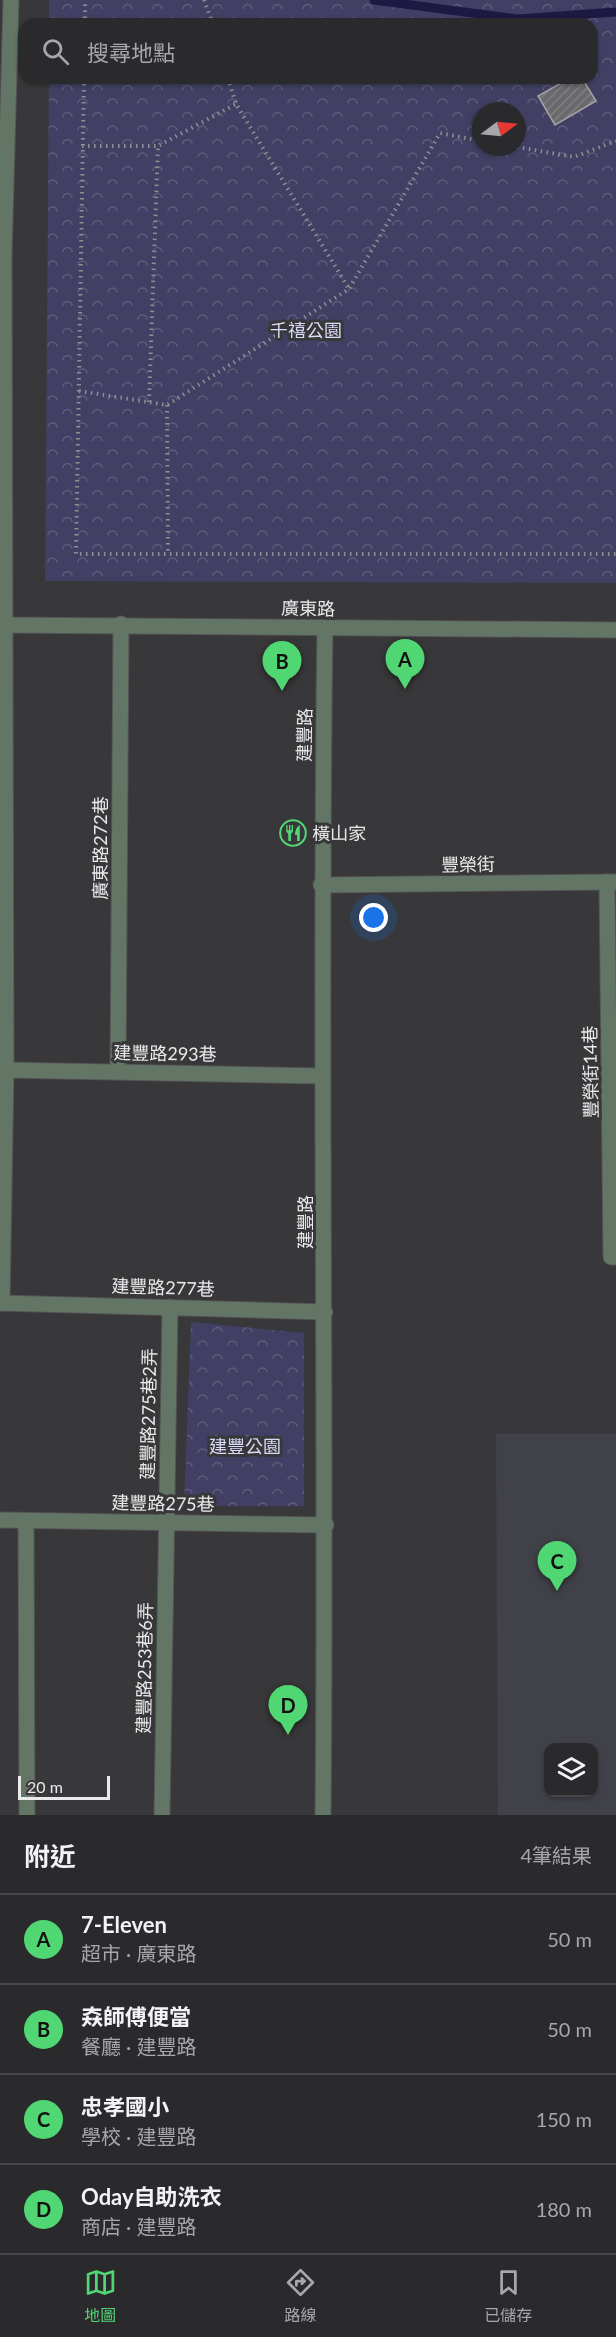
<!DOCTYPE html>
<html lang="zh-TW">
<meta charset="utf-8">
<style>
:root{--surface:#2a2a2c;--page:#323234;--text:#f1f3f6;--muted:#a5a7a9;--line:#464648;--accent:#51d674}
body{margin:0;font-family:Lato,"Noto Sans TC",sans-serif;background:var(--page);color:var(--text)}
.controls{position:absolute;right:18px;bottom:18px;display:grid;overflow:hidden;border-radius:12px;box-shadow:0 2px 4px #0004}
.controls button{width:54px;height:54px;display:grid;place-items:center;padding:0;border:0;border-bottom:2px solid var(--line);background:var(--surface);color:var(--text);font:30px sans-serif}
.compass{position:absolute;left:472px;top:102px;width:54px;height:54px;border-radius:50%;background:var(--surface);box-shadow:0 2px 4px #0004;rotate:74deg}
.scale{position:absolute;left:18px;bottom:15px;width:92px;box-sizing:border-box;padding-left:6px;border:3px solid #eaeaec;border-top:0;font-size:16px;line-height:21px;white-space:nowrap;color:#eaeaec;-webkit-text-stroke:4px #38383a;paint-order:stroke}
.you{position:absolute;left:374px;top:918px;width:21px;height:21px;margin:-15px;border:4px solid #fff;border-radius:50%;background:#1a73e8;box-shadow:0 0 0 9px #1a73e833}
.badge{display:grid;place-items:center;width:39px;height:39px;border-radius:50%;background:var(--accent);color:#111;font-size:20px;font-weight:700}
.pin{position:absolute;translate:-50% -50px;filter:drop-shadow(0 2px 3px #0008)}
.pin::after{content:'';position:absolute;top:32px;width:21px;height:18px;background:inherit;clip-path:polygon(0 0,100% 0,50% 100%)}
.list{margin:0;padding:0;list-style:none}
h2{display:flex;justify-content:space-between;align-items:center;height:78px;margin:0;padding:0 24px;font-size:26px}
h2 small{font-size:20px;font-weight:400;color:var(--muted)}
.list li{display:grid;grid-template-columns:39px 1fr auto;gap:18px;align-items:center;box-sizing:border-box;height:90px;padding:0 24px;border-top:2px solid var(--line)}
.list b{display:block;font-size:22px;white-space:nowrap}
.list p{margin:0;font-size:20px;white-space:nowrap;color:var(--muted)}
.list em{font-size:20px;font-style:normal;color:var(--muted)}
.icon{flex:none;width:33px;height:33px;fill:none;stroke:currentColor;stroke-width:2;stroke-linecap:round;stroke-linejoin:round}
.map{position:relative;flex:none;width:616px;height:1815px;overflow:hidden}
.search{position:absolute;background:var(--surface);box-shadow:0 2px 4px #0004;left:18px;right:18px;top:18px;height:66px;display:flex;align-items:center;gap:15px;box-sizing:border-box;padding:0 21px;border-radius:18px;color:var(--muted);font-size:22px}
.sheet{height:438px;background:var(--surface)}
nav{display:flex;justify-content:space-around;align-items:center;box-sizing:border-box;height:84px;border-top:2px solid var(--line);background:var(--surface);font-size:16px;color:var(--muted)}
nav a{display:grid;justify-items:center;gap:3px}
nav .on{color:var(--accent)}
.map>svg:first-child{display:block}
.built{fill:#414149;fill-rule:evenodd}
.park{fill:url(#park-crowns);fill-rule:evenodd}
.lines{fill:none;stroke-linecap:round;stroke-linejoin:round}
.stream{stroke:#1e1943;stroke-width:9}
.building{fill:url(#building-hatch);stroke:#a3a3a6;stroke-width:1.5}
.minor-casing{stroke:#545456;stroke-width:17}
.tertiary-casing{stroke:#545456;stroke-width:17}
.path{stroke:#8f8f91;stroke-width:4;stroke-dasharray:1.5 4.5;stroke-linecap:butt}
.minor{stroke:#637666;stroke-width:15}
.tertiary{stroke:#637666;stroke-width:15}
.labels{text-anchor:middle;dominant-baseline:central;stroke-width:6;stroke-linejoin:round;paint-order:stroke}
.park-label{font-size:18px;fill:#dadaf9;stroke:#38383a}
.street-label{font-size:18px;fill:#eaeaec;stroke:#38383a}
.poi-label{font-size:18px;fill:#eaeaec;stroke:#38383a;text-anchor:start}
</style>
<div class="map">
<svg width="616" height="1815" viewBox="0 0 616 1815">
<defs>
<pattern id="park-crowns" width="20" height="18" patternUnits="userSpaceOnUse" patternTransform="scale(1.5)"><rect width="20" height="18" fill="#414064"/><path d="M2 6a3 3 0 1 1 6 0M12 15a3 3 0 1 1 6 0" fill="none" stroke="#5d5c7a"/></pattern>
<pattern id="building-hatch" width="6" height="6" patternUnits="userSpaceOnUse" patternTransform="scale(1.5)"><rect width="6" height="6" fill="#6a6a6d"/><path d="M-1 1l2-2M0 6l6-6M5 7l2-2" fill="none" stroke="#7f7f82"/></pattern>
</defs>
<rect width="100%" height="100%" fill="#38383a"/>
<path class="built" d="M496,1434h120v381h-118zM548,1748h46v44h-46z"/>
<g class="park">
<path d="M49,0h567v583l-571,-2 4,-503h543v-54h-543zM481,111h36v36h-36z"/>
<polygon points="191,1322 304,1333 304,1506 184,1506"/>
</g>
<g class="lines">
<polyline class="stream" points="374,0 517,19 616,12"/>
</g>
<polygon class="building" points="570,78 582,78 596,101 555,125 538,96"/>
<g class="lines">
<g class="minor-casing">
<g id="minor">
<polyline points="607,882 611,1257 616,1257"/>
<polyline points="321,885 615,882"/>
<polyline points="6,1070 323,1076"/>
<polyline points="118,1071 121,624"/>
<polyline points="0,1303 325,1312"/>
<polyline points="2,1303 6,1070 4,255 11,0"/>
<polyline points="0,1520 326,1525"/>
<polyline points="26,1521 27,1815"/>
<polyline points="162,1815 170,1307"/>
<path d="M323,1815c4,-396 -4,-791 2,-1187"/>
</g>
</g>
<g class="tertiary-casing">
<polyline id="tertiary" points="0,625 616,630"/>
</g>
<g class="path">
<polyline points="204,0 213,24"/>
<polyline points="85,24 85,0"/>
<polyline points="84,78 76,554 616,554"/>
<polyline points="228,78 236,104 349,289"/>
<polyline points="82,146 158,146"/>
<polyline points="517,147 574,157 616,141"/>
<polyline points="79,391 167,405 349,289 440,133 481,141"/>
<polyline points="149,402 158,146 236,104"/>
<polyline points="167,405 168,554"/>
</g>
<use href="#minor" class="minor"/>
<use href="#tertiary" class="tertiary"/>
</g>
<defs>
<g id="restaurant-ring" transform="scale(1.35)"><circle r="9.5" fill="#38383a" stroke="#51d674" stroke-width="1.5"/><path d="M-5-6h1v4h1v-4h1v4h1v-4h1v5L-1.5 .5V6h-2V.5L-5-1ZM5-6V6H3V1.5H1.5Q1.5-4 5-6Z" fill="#51d674"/></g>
</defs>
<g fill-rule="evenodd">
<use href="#restaurant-ring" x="293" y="833"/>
</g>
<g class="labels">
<g class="park-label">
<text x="306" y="330">千禧公園</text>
<text x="245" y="1446">建豐公園</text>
</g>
<g class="street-label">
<text transform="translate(308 608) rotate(1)">廣東路</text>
<text transform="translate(304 735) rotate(-89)">建豐路</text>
<text transform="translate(100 848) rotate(-90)">廣東路272巷</text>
<text transform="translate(468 864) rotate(-1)">豐榮街</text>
<text transform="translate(165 1053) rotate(1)">建豐路293巷</text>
<text transform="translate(590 1072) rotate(-91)">豐榮街14巷</text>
<text transform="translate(305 1222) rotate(-90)">建豐路</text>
<text transform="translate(163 1287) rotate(2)">建豐路277巷</text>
<text transform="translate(148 1414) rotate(-89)">建豐路275巷2弄</text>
<text transform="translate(163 1503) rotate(1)">建豐路275巷</text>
<text transform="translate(144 1668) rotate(-89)">建豐路253巷6弄</text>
</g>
<g class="poi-label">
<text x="312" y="833">橫山家</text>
</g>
</g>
</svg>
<div class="controls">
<button><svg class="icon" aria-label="layers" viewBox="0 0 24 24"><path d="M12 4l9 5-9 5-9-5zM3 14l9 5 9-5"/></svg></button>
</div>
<svg class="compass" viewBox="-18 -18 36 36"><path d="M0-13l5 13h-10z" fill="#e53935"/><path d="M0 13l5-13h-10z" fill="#a5a7a9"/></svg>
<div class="scale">20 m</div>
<div class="you"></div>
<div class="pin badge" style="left:405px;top:689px">A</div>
<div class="pin badge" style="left:282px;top:691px">B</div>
<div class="pin badge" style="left:557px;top:1591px">C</div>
<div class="pin badge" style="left:288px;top:1735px">D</div>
<div class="search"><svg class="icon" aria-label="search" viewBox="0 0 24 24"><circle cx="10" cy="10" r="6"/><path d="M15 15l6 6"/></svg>搜尋地點</div>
</div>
<section class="sheet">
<h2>附近<small>4筆結果</small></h2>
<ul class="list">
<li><span class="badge">A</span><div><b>7-Eleven</b><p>超市 · 廣東路</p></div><em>50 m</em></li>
<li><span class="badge">B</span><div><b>𡘙師傅便當</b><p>餐廳 · 建豐路</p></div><em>50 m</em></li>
<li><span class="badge">C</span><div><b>忠孝國小</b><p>學校 · 建豐路</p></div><em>150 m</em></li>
<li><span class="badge">D</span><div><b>Oday自助洗衣</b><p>商店 · 建豐路</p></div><em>180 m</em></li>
</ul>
</section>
<nav>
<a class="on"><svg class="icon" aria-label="map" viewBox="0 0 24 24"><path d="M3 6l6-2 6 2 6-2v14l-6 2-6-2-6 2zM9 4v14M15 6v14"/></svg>地圖</a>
<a><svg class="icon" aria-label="directions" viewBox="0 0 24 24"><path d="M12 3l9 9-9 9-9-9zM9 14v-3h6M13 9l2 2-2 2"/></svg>路線</a>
<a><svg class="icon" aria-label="saved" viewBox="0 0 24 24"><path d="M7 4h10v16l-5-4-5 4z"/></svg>已儲存</a>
</nav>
